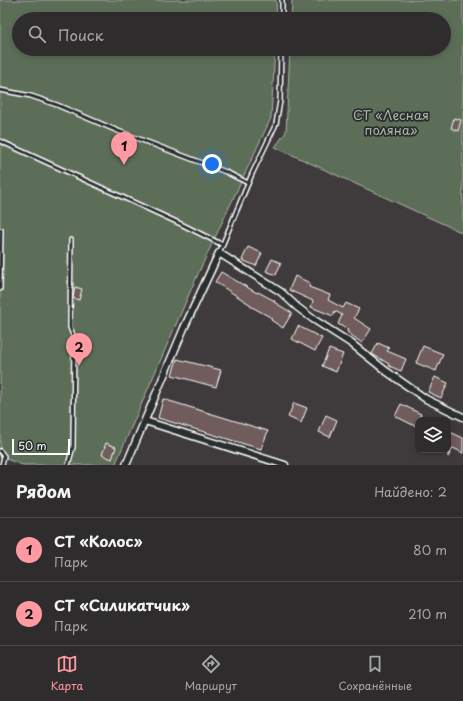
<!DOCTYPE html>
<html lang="ru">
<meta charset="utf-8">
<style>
:root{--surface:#2f2c2d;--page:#373435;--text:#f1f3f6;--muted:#a7a7aa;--line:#4a4849;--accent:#ff9aa2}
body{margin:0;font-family:"Playpen Sans",sans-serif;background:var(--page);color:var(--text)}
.controls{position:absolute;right:12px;bottom:12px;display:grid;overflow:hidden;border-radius:8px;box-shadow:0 2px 6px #0003}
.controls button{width:36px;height:36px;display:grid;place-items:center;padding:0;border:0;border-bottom:1px solid var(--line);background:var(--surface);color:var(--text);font:20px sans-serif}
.scale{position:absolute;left:12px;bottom:10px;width:58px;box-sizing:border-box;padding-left:4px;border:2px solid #fff;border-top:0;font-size:11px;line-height:14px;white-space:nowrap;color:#fff;-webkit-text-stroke:3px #2a2d2e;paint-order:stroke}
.you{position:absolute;left:212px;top:164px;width:14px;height:14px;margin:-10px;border:3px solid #fff;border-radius:50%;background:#1a73e8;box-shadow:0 0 0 6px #1a73e833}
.badge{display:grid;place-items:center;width:26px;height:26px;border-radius:50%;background:var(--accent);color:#111;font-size:13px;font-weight:700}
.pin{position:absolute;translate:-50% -33px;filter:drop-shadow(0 1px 2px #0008)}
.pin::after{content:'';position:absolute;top:21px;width:14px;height:12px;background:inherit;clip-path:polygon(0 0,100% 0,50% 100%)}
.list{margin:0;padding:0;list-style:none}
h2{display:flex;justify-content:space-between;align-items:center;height:52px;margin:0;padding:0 16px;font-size:17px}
h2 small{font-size:13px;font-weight:400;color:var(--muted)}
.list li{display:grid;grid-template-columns:26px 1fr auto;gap:12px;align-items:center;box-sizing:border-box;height:64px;padding:0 16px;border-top:1px solid var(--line)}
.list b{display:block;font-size:15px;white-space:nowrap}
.list p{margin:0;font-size:13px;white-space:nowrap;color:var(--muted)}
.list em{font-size:13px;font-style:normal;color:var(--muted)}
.icon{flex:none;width:22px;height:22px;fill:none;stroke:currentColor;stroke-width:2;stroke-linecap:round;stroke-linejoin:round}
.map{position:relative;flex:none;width:463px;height:465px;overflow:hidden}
.search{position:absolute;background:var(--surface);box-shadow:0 2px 6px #0003;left:12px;right:12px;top:12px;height:44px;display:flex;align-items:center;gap:10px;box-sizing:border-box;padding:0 14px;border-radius:22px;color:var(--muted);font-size:15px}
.sheet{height:180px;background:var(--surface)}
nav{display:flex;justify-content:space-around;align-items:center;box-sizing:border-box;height:56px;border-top:1px solid var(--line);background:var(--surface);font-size:11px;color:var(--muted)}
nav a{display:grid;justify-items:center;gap:2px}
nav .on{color:var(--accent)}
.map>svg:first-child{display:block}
.green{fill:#5c6e58;stroke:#aeb6ac}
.building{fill:#6f5c5b;stroke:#fff}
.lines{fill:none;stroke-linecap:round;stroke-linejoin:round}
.lane-casing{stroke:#fff;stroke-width:6}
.street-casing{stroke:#fff;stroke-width:9}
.lane{stroke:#2a2d2e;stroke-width:3}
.street{stroke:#2a2d2e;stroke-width:6}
.labels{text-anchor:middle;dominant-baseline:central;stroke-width:3.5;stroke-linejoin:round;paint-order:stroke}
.park-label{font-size:13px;fill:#aeb6ac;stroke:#2a2d2e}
</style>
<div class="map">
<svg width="463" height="465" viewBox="0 0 463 465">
<rect width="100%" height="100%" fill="#3f3b3c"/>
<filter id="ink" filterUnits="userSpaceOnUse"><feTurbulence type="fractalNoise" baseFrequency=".025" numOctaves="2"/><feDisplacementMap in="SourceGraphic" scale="8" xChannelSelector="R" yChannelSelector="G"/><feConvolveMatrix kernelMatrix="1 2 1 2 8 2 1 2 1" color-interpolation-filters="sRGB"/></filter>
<g filter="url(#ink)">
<g class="green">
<polygon points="0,0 276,0 277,19 19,19 19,49 275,49 271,118 197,276 115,465 23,465 0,457"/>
<polygon points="292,0 463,0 463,233 275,147 286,132 290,49 444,49 444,19 291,19"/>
</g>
<g class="building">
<polygon points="454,118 461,120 458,131 451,128"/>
<polygon points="248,247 262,253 256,266 242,260"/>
<polygon points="272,259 281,263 276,275 266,271"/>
<polygon points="221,272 257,293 258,292 275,301 274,302 292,313 283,328 271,320 272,318 250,306 251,305 215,282"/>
<polygon points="295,276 310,283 309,287 330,295 328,300 343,308 346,303 359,309 354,318 371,329 362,343 347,332 348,330 338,324 342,315 335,311 333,316 311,307 313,301 289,290"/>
<polygon points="75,287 82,289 79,300 73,298"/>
<polygon points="298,326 322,338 315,351 292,339"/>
<polygon points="378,343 389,348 387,351 406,359 401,371 389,366 389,364 372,354"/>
<polygon points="423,346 443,354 436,371 416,363"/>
<polygon points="329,349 343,354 336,372 322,366"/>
<polygon points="177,359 221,370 216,387 172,375"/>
<polygon points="435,377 448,383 441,398 428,392"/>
<polygon points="163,399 268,431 261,449 158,418"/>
<polygon points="294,403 307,408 301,423 288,417"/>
<polygon points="401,404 421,414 415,426 395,416"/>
<polygon points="326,415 337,420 330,437 319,432"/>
<polygon points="448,431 463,438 463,453 453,448 448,457"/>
<polygon points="106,443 116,447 112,459 102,455"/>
</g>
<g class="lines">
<g class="lane-casing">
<g id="lane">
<polyline points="282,0 282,19"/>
<polyline points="0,90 31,96 57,105 118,131 226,172 248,183"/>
<polyline points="0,141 181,224 223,245"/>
<polyline points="219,253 252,174 276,124 280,101 281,49"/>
<polyline points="0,289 1,230"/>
<polyline points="0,451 4,456 2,465"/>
<polyline points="68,465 73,447 74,338 70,327 71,240"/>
</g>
</g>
<g class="street-casing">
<g id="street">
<polyline points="145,421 285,465"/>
<polyline points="126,465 184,328 219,253 281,292 297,307 313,319 352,344 386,371 426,399 463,417"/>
</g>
</g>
<use href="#lane" class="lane"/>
<use href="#street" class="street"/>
</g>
</g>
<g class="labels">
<g class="park-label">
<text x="391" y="114">СТ «Лесная<tspan x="391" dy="15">поляна»</tspan></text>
</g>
</g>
</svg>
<div class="controls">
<button><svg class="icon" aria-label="layers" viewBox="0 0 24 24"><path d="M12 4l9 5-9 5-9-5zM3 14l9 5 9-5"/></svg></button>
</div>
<div class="scale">50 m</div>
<div class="you"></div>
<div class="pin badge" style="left:124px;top:165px">1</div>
<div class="pin badge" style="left:79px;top:366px">2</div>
<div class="search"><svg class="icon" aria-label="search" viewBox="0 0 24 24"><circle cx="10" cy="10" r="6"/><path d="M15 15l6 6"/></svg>Поиск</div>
</div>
<section class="sheet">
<h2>Рядом<small>Найдено: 2</small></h2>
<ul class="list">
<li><span class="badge">1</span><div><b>СТ «Колос»</b><p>Парк</p></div><em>80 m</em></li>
<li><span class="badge">2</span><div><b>СТ «Силикатчик»</b><p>Парк</p></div><em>210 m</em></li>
</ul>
</section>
<nav>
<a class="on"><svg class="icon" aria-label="map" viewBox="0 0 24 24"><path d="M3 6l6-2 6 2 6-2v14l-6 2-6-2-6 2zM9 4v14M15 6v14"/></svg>Карта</a>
<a><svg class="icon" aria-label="directions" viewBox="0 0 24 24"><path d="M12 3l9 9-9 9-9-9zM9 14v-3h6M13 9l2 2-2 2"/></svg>Маршрут</a>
<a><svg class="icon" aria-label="saved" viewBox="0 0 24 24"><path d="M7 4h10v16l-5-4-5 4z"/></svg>Сохранённые</a>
</nav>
